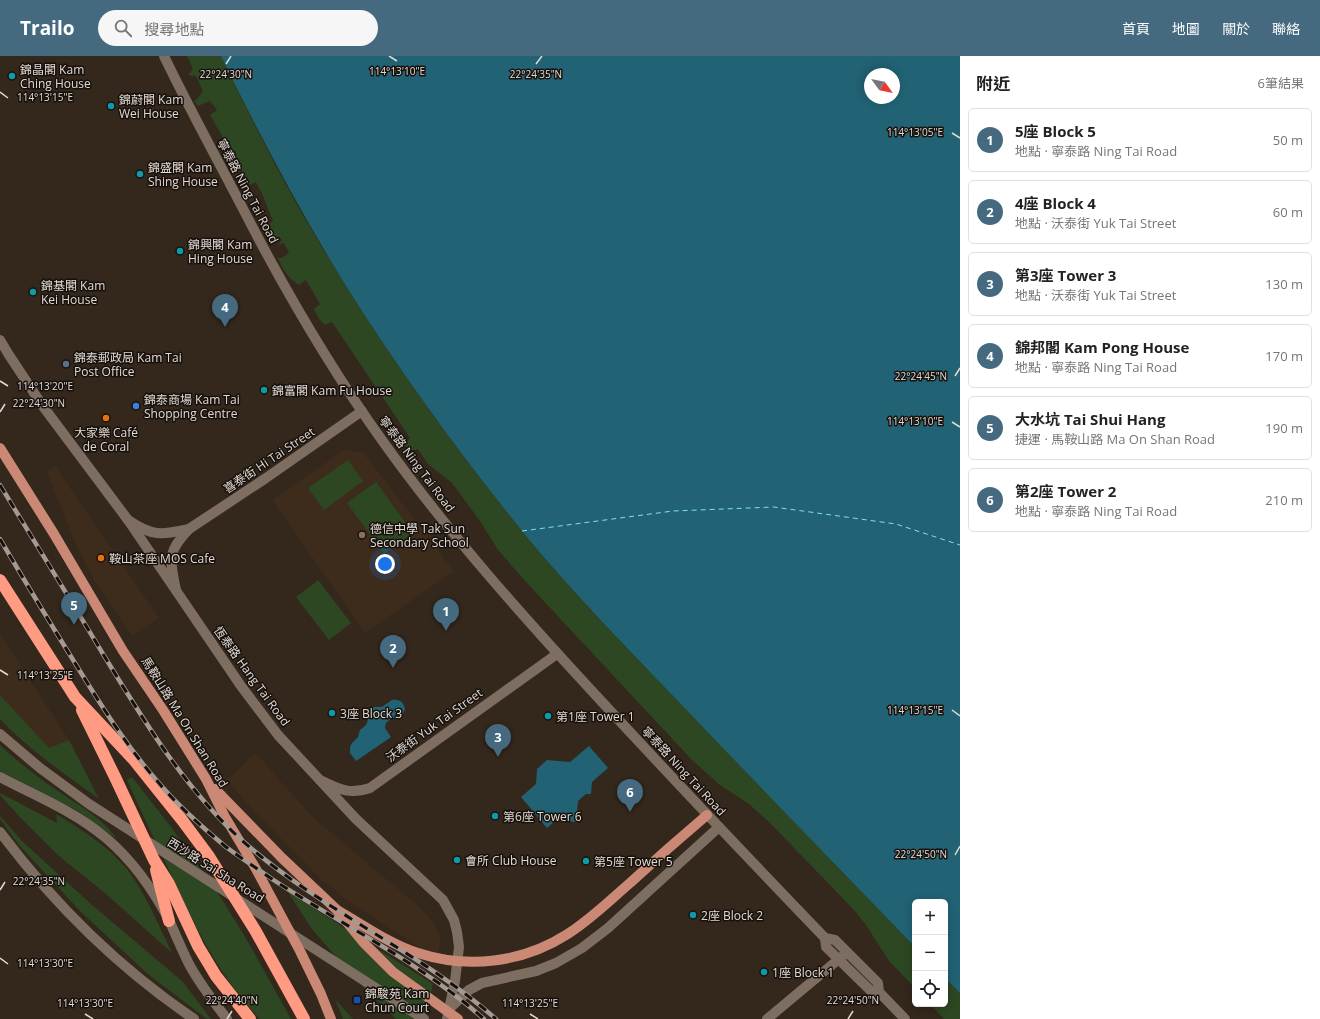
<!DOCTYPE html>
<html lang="zh-TW">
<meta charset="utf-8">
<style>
:root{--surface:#fff;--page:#f6f6f6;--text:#222;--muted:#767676;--line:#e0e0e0;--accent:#456a80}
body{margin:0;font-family:"Open Sans","Noto Sans TC",sans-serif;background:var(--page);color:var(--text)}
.controls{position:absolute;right:12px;bottom:12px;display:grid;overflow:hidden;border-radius:6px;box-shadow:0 2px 10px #0003}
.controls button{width:36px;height:36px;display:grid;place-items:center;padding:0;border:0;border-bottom:1px solid var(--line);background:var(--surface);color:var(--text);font:20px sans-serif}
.compass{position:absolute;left:864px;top:12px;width:36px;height:36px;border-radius:50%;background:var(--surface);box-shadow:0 2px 10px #0003;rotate:123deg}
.you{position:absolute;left:385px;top:508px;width:14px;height:14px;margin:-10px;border:3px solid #fff;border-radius:50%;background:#1a73e8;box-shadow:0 0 0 6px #1a73e833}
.badge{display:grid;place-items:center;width:26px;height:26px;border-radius:50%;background:var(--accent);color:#fff;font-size:13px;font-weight:700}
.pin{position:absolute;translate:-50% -33px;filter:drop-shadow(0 1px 2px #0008)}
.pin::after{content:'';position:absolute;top:21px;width:14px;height:12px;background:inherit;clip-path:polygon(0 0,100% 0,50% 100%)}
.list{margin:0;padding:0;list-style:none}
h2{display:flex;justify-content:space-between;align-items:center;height:52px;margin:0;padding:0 16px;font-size:17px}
h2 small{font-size:13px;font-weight:400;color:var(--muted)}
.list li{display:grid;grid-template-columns:26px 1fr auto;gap:12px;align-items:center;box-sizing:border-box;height:64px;margin:0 8px 8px;padding:0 8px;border:1px solid var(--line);border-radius:6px}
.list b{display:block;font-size:15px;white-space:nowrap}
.list p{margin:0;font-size:13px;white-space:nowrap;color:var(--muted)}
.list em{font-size:13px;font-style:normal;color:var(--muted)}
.icon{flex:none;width:22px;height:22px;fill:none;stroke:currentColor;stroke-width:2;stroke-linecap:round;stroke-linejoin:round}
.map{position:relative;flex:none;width:960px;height:963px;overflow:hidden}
header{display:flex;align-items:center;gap:24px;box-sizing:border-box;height:56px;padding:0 20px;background:var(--accent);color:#fff}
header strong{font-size:19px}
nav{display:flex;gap:22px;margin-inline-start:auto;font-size:14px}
.search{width:280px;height:36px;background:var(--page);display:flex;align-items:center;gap:10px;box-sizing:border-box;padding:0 14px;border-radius:22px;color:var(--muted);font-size:15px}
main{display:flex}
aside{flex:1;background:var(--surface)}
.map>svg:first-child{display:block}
.built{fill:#3d2b1b}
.green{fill:#2d4723}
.water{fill:#216274;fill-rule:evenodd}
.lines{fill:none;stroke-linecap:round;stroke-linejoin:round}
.ferry{stroke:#7ee0fd;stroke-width:1;stroke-dasharray:5 4;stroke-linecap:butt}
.minor{stroke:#7e6e61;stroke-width:10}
.tertiary{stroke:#7e6e61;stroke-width:10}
.secondary{stroke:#7e6e61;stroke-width:10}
.primary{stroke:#cb8975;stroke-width:10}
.motorway{stroke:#ff9b82;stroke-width:12}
.rail-casing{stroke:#a59a92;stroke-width:4.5}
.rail{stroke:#17110d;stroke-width:3;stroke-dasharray:9;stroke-linecap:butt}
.ticks{fill:none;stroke:#e2d9d2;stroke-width:1.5}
.culture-dot{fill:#0f9aa8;stroke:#17110d;stroke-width:1.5}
.service-dot{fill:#5c6f8a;stroke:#17110d;stroke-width:1.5}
.shop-dot{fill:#3f7fe0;stroke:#17110d;stroke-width:1.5}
.food-dot{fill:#e8710a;stroke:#17110d;stroke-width:1.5}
.education-dot{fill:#8d6e63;stroke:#17110d;stroke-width:1.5}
.transit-dot{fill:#1a4fb4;stroke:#17110d;stroke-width:1.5}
.labels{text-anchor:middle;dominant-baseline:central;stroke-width:3;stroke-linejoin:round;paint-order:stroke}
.poi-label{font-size:12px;fill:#e2d9d2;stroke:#17110d;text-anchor:start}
.street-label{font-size:12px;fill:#e2d9d2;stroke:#17110d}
.ticks-label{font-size:10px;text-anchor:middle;fill:#e2d9d2;stroke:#17110d;stroke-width:3;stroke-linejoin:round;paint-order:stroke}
</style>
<header>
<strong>Trailo</strong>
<div class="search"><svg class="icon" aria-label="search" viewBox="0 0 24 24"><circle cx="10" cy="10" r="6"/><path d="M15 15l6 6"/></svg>搜尋地點</div>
<nav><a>首頁</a><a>地圖</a><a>關於</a><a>聯絡</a></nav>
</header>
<main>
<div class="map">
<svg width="960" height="963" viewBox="0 0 960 963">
<rect width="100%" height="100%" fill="#34271c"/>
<g class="built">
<polygon points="344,394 363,396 454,515 365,577 272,444"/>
<polygon points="55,410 159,562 132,580 91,519 74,485 47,416"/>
<polygon points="0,578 69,684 49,693 0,639"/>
<polygon points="255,696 291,737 316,764 409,842 422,854 435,868 441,884 438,896 434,901 346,844 322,824 250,751 227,724"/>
</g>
<g class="green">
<path d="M187,0h34c24,51 50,102 78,152 67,117 145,228 231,333 47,57 100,110 151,163 78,81 156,162 234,243v41l-26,-27 -23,-36 -12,-15 -84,-87 -21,-19 -29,-19 -28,-25 -166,-178 -28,-32 -18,-29 -28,-38 -24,-19 -10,-15 -8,2 -6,-7 6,-6 -78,-116 -7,3 -6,-6 -5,-10 6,-5 -14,-24 -7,5c-11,-7 -16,-15 -21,-27h3l8,-5 -5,-10 -6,2 4,-5 -2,-2 -6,-1 -6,-12 5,-4 -10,-25 -7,-14 -6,3 -40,-70 7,-5 -7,-9 -12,5 -4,-5 3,-2 6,-8 -7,-15 -8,-1 5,-6z"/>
<polygon points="348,404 363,425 324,454 308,432"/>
<polygon points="376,426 413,477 384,498 347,447"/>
<polygon points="318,524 351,567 329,584 296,541"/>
<path d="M0,639l49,53 20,-8 30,59c-34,-25 -70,-49 -99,-80z"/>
<path d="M0,689c17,16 36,31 55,44 21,15 47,28 62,50l-41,-29 -76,-39z"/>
<path d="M132,721l39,50 52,74 25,41 43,77h-31c-45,-47 -71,-105 -98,-164 -12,-25 -24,-50 -35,-75z"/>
<path d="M0,737l57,30 -1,-9c28,17 60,37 78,65 15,23 26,49 38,74l-66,-59 -47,-38 -42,-42 -17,-19z"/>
<polygon points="0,760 24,787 91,848 183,926 211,963 207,963 149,919 81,856 19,789 0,763"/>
<polygon points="288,836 433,928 425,963 396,963 356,924 312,873"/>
<polygon points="945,922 960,937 960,963 944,963 930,948 945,948"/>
<polygon points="335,943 353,963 343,963"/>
</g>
<g class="water">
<path d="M221,0h739v937l-15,-15v-76h-30v45c-79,-82 -159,-164 -238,-247 -50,-52 -101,-104 -147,-159 -65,-80 -126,-163 -181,-250 -47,-76 -89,-154 -128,-235zM870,18h24v24h-24z"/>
<path d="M392,644c7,-1 12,2 13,9 -4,13 -19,5 -20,19l6,9 -35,24 -6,-8v-6l2,-4 6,-6 2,-7 5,-4 2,-3 1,-4 -4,-8 6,-4h12z"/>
<polygon points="589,690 608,712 592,726 591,738 586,738 578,745 576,766 556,764 547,772 521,741 536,728 537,713 547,704 570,706"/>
</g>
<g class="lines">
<polyline class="ferry" points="522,475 673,455 774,451 896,468 960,489"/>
<g class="minor">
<path d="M128,464c25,17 33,15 61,9"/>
<path d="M176,534c-6,-31 -10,-37 13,-61l77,-51 96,-67"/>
<path d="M320,724c19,9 28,15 50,8l187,-134"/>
<polyline points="451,951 469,934 482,927 536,915 556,907 582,892 608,872 719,771"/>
<polyline points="767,963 845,898"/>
</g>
<g class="tertiary">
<path d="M164,0c24,50 51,99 77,149 42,82 89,163 143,238 66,92 142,177 219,260 73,79 147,157 222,235l10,2 43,43 1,9 26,27"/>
<polyline points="0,284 9,299 42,349 128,464 241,630 278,679 356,763 443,844 454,864 457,876 459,891 455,925 447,963"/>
<polyline points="825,882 826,891 871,935 879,936"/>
</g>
<g class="secondary">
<polyline points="0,678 40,712 89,748 424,963"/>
<path d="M0,721c36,19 74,34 106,61 26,22 48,53 64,84 6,14 12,28 19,42 10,19 24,37 38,55"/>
<path d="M0,776c54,72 119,136 194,187"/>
</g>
<g class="primary">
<polyline points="0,392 54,478 123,595 163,654 206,723 225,761 256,813 300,895 321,938 331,963"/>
<polyline points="215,733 282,802 337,854 364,887 393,916 458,963"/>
<path d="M337,854c25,14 54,35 81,43 49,16 104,10 148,-18 23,-14 43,-34 64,-52 25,-23 51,-46 77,-68"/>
</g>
<g class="motorway">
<polyline points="0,524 75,641 134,704 182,764 208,799 255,874 304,963"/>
<polyline points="82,654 115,721 154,804 169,828 198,890 216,920 250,963"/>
<polyline points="156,814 169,865"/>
</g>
<g class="rail-casing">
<g id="rail">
<path d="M0,429c34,56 69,112 103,169 41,67 83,137 143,190 77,67 173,107 250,175"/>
<path d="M0,483c27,46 55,92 83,137 23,37 46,73 75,106 20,24 44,45 68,65 15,11 30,21 46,32 70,46 149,84 212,140"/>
</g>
</g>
<use href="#rail" class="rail"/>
</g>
<path class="ticks" d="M389,0l8,5M226,8l5,-8M536,8l6,-8M0,36l8,6M952,77l8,5M955,320l5,-8M0,325l8,5M0,356l5,-8M952,366l8,5M0,614l8,5M952,654l8,6M955,799l5,-9M0,834l5,-8M0,902l8,6M85,958l8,5M530,958l8,5M227,963l5,-8M848,963l5,-8"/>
<g class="culture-dot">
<circle cx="12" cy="20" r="4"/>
<circle cx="111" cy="50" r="4"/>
<circle cx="140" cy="118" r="4"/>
<circle cx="180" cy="195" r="4"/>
<circle cx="33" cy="236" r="4"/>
<circle cx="264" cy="334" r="4"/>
<circle cx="332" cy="657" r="4"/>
<circle cx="548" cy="660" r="4"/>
<circle cx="495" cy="760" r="4"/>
<circle cx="457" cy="804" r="4"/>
<circle cx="586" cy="805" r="4"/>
<circle cx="693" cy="859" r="4"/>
<circle cx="764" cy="916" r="4"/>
</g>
<circle class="service-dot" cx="66" cy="308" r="4"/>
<circle class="shop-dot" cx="136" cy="350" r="4"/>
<g class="food-dot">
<circle cx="106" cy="362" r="4"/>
<circle cx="101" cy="502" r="4"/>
</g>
<circle class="education-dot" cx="362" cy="479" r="4"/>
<rect class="transit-dot" x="353" y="940" width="8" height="8" rx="2"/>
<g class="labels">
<g class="poi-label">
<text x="20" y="13">錦晶閣 Kam<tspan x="20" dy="14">Ching House</tspan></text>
<text x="119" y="43">錦蔚閣 Kam<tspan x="119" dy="14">Wei House</tspan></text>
<text x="148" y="111">錦盛閣 Kam<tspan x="148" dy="14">Shing House</tspan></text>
<text x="188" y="188">錦興閣 Kam<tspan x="188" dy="14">Hing House</tspan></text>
<text x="41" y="229">錦基閣 Kam<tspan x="41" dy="14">Kei House</tspan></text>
<text x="74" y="301">錦泰郵政局 Kam Tai<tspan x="74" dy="14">Post Office</tspan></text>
<text x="272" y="334">錦富閣 Kam Fu House</text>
<text x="144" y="343">錦泰商場 Kam Tai<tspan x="144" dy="14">Shopping Centre</tspan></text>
<text x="106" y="376" text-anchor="middle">大家樂 Café<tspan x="106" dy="14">de Coral</tspan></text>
<text x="370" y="472">德信中學 Tak Sun<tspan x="370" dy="14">Secondary School</tspan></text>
<text x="109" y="502">鞍山茶座 MOS Cafe</text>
<text x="340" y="657">3座 Block 3</text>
<text x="556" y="660">第1座 Tower 1</text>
<text x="503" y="760">第6座 Tower 6</text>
<text x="465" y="804">會所 Club House</text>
<text x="594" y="805">第5座 Tower 5</text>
<text x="701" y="859">2座 Block 2</text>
<text x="772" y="916">1座 Block 1</text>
<text x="365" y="937">錦駿苑 Kam<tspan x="365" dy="14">Chun Court</tspan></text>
</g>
<g class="street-label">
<text transform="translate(248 135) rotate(62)">寧泰路 Ning Tai Road</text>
<text transform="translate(269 404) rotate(-34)">喜泰街 Hi Tai Street</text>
<text transform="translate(417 408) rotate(53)">寧泰路 Ning Tai Road</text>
<text transform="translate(252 620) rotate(54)">恆泰路 Hang Tai Road</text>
<text transform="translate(185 666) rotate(58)">馬鞍山路 Ma On Shan Road</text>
<text transform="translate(434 669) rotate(-36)">沃泰街 Yuk Tai Street</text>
<text transform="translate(684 715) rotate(47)">寧泰路 Ning Tai Road</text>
<text transform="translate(216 814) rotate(32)">西沙路 Sai Sha Road</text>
</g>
</g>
<g class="ticks-label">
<text x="397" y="19">114°13'10"E</text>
<text x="226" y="22">22°24'30"N</text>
<text x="536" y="22">22°24'35"N</text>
<text x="45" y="45">114°13'15"E</text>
<text x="915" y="80">114°13'05"E</text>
<text x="921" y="324">22°24'45"N</text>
<text x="45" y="334">114°13'20"E</text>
<text x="39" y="351">22°24'30"N</text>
<text x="915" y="369">114°13'10"E</text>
<text x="45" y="623">114°13'25"E</text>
<text x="915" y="658">114°13'15"E</text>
<text x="921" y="802">22°24'50"N</text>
<text x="39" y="829">22°24'35"N</text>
<text x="45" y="911">114°13'30"E</text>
<text x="232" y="948">22°24'40"N</text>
<text x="853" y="948">22°24'50"N</text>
<text x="85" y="951">114°13'30"E</text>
<text x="530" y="951">114°13'25"E</text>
</g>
</svg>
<div class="controls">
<button>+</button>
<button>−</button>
<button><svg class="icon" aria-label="locate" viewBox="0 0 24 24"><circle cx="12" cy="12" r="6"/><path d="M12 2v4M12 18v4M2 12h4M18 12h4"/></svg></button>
</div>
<svg class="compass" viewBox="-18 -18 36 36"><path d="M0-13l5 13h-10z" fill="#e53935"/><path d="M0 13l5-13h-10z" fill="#767676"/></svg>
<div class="you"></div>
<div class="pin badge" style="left:446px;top:575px">1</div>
<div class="pin badge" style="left:393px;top:612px">2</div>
<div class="pin badge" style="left:498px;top:701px">3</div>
<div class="pin badge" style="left:225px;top:271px">4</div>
<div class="pin badge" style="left:74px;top:569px">5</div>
<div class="pin badge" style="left:630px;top:756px">6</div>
</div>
<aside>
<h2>附近<small>6筆結果</small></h2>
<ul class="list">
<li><span class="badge">1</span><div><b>5座 Block 5</b><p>地點 · 寧泰路 Ning Tai Road</p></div><em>50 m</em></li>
<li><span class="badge">2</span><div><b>4座 Block 4</b><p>地點 · 沃泰街 Yuk Tai Street</p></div><em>60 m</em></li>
<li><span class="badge">3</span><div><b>第3座 Tower 3</b><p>地點 · 沃泰街 Yuk Tai Street</p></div><em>130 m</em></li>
<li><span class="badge">4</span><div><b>錦邦閣 Kam Pong House</b><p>地點 · 寧泰路 Ning Tai Road</p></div><em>170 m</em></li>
<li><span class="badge">5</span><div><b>大水坑 Tai Shui Hang</b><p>捷運 · 馬鞍山路 Ma On Shan Road</p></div><em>190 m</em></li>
<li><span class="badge">6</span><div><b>第2座 Tower 2</b><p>地點 · 寧泰路 Ning Tai Road</p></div><em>210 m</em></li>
</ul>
</aside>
</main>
